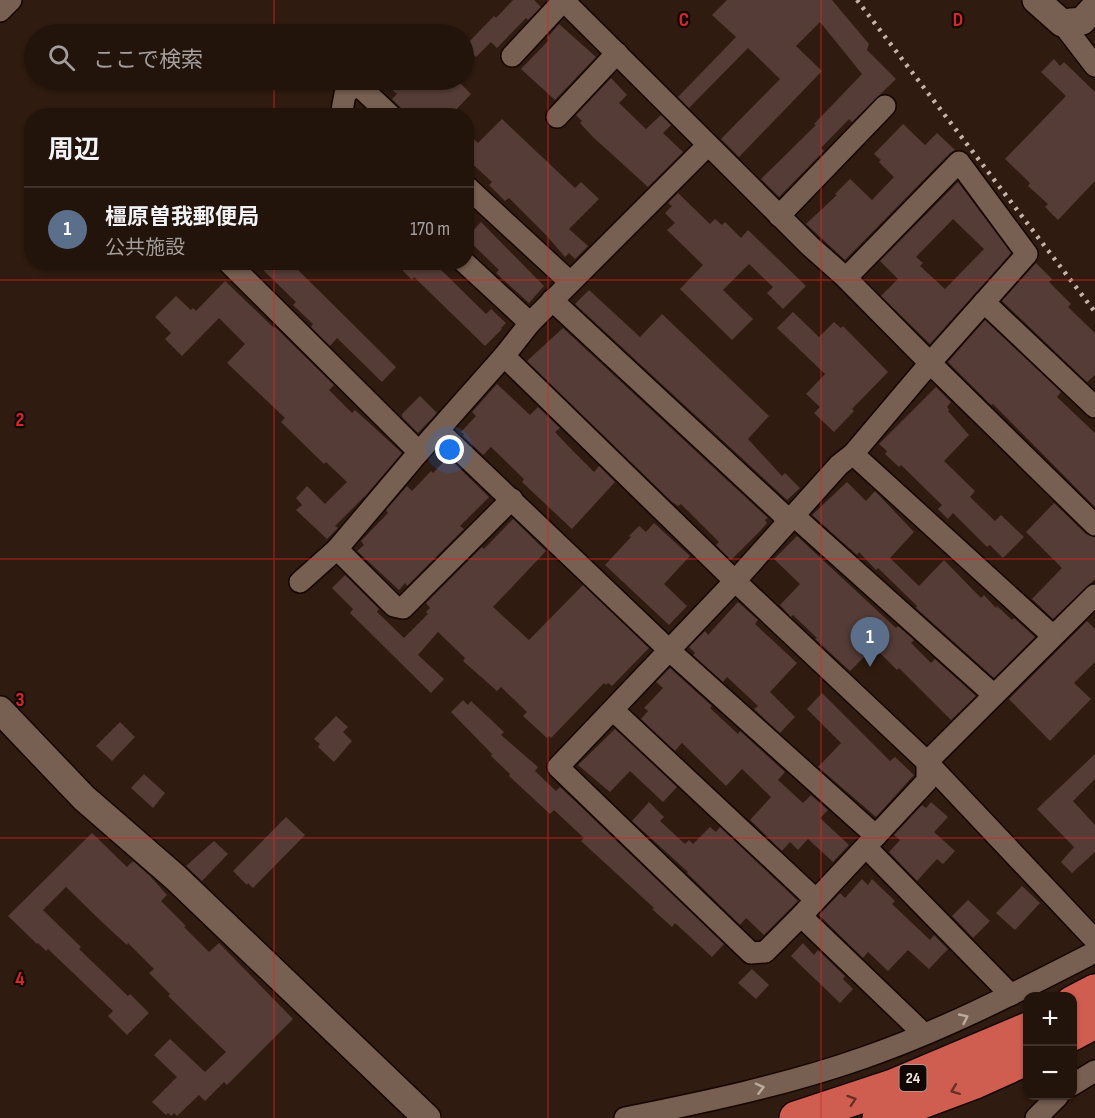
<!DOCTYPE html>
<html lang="ja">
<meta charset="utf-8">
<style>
:root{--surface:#23140b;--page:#2b1d14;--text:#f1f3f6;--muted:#a39e9d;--line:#40332c;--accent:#8c9099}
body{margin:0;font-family:"Sofia Sans Condensed","Noto Sans JP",sans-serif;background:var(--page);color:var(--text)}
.controls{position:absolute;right:18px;bottom:18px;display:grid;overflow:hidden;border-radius:12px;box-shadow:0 2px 4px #0004}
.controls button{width:54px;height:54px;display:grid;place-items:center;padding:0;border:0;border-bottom:2px solid var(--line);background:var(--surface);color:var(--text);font:30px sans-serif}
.you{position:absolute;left:450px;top:450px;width:21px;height:21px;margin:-15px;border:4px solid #fff;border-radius:50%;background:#1a73e8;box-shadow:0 0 0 9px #1a73e833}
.badge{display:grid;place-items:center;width:39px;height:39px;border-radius:50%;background:var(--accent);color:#fff;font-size:20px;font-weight:700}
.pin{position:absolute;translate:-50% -50px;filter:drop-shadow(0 2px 3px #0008)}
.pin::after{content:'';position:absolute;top:32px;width:21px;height:18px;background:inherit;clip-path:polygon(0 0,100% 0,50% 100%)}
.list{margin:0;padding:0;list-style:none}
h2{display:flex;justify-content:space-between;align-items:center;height:78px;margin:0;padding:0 24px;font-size:26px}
h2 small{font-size:20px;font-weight:400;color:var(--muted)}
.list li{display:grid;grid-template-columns:39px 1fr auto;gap:18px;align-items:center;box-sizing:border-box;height:84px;padding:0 24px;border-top:2px solid var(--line)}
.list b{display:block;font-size:22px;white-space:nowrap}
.list p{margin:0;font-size:20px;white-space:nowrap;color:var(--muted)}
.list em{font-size:20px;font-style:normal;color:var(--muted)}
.icon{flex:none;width:33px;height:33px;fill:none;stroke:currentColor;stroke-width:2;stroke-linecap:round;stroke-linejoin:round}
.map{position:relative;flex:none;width:1095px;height:1118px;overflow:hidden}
.search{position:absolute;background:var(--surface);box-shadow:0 2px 4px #0004;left:24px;top:24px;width:450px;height:66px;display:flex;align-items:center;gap:15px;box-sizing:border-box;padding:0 21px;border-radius:33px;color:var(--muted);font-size:22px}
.panel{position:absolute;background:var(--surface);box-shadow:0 2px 4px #0004;left:24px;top:108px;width:450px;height:162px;border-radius:24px}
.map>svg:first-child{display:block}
.building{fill:#563c36;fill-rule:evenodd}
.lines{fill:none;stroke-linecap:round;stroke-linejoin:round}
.minor-casing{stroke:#160500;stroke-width:24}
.tertiary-casing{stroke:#160500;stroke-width:30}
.trunk-casing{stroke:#160500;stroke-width:36}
.minor{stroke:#775f51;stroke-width:21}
.tertiary{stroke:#775f51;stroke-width:27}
.trunk{stroke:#d05e50;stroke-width:33}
.rail{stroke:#c4b4ab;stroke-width:4.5;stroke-dasharray:3 6;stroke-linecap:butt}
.oneway{stroke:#bcaa9f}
.oneway2{stroke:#672f26}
.grid{fill:none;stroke:#d62828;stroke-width:1.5;stroke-opacity:0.55}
.labels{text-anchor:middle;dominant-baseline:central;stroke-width:4.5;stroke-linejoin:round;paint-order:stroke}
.shield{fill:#110804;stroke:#b1a49d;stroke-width:1.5}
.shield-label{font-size:16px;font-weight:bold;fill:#f5e7df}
.grid-label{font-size:20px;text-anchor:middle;font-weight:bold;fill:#d62828;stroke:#110804;stroke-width:4.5;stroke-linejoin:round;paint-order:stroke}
</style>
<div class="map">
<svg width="1095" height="1118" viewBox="0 0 1095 1118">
<rect width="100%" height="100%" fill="#2f1b0f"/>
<g class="building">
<polygon points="513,0 534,0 541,7 528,20 526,18 497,48 491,42 476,57 465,46 494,16 496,18"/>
<polygon points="727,0 832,0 869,44 867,50 896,79 852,122 849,119 821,148 824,151 779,197 761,179 816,125 814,124 862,74 820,22 796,46 822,71 739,157 721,139 780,79 748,48 689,108 678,97 736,37 712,15"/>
<polygon points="559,24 596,57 555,100 521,69 549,40 547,38"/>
<polygon points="1054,59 1060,66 1064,62 1095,92 1095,181 1058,220 1045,207 1048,204 1028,186 1030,183 1005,159 1066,96 1041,72"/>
<polygon points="611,78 627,95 619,103 646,129 661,115 671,125 663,133 683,152 648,187 593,137 580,123 582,121 576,115"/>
<polygon points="381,80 457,80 471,94 450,116 409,116 392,99 397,94"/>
<polygon points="502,119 575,188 581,182 599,199 569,229 588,246 575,259 569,253 565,257 546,235 509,198 505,201 489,185 492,182 466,158 466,132 478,143"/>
<polygon points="903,124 925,145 937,133 955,150 950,153 845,260 806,224 837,195 835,194 850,179 872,200 894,177 879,162 881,160 874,154"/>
<path d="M958,182l53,71 -81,91 -49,-48 17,-17 -18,-18zM953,219l31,30 -39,40 -25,-23 3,-3 -7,-6z"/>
<polygon points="678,193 710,224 715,219 722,225 725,222 741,238 748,230 806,286 783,309 767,293 773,287 749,264 723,290 753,319 732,340 680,289 703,265 667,230 675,223 665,213 672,206 668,203"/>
<polygon points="481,222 544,286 529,303 496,273 499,270 466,238"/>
<polygon points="255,262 290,262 396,367 382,382 337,338 330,346 311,327 313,324 293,305 296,302"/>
<polygon points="394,262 433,262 486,314 491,309 506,323 501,328 502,329 485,346 414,277 412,280"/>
<polygon points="1036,263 1052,279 1049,282 1071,304 1068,307 1095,333 1095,375 1087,382 1002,301"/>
<polygon points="225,281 274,328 275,327 334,385 329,390 352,413 355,410 402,453 367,494 335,526 338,528 327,539 296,510 302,505 296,498 307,486 325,504 347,482 326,462 324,464 281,422 285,418 227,363 245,344 219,318 182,356 165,339 171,333 155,317 176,296 191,310 193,308 196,311"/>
<polygon points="589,290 640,337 662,314 769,416 748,439 782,476 785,473 800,488 787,500 575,304"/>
<polygon points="793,312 819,337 834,322 841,328 843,326 888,372 852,409 854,411 834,432 814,413 820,407 806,394 825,374 777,328"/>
<polygon points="985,320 1061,392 1057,397 1095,433 1095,507 993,404 991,405 948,362"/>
<polygon points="563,328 768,518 765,520 767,523 759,532 731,560 716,545 719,542 681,504 678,506 672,502 527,361"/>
<polygon points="497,384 530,415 538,407 560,428 555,432 572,450 594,472 599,466 615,482 572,529 522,482 524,479 491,447 483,455 463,436 464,434 461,432 476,416 472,412"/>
<polygon points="936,387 951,402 947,407 949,410 948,411 969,435 944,461 975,491 970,497 995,521 1001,515 1024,537 1003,558 990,545 987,547 953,513 948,519 938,509 942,505 901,465 899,467 885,454 887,451 879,444"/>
<polygon points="420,396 437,413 418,433 402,417 402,414"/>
<polygon points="448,457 489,497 460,526 464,529 407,586 405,583 399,590 357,551 364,545 361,541 388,513 386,510 407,486 412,491 431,471 433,473"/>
<polygon points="847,482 866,501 875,491 914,532 890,558 919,586 944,560 981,598 984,595 996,608 997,606 1012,620 1014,618 1035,637 994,678 916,608 917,606 878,568 876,570 859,552 857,555 812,515"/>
<polygon points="1054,503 1086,534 1095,537 1095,579 1053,619 1032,599 1062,568 1026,532"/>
<polygon points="513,519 546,551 493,607 529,640 583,585 649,648 612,686 608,683 606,685 604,683 551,738 549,736 547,738 523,716 527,712 501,687 497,691 463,661 465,658 438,632 418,655 444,679 431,693 350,613 353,609 332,588 345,575 379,609 377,612 404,638 428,614 426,612 430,608 426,603 482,547 484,549"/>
<polygon points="654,523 690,556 664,584 687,606 669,625 605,565 631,537 629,536 639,526 646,532"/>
<polygon points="797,536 883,616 896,628 898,626 914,640 911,643 931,663 935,659 976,696 951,720 899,668 897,670 874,647 850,671 815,639 817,638 793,615 791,617 780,605 800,584 774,559"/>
<polygon points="738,602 758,620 755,624 797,663 770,692 795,717 780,733 754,709 758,706 727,677 723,682 693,655 695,653 689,647 705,631 708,635"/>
<polygon points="1087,621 1095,629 1095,662 1074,683 1091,699 1050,741 1009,699"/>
<polygon points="670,668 712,706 710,708 738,734 740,731 785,772 778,780 803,803 811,795 828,810 820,818 849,845 833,862 808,839 798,850 790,842 782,851 750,820 771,797 742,769 726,786 682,743 675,751 641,719 648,711 644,708 663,688 656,682"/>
<polygon points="822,693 890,761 895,757 914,775 876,817 818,767 841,743 807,709"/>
<polygon points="463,700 468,705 471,701 504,732 501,735 538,767 535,771 556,791 560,787 575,801 724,944 712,957 675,923 672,927 652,909 654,908 581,841 584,838 554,810 550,814 509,776 510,774 491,756 492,754 451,712"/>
<polygon points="336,716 348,727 343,732 352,741 334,762 318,747 320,744 314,739"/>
<polygon points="120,722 135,737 112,761 96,746"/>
<polygon points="615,729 677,787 663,802 630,771 610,792 578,765"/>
<polygon points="1095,754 1095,779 1073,801 1095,825 1095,852 1072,873 1061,862 1074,847 1037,809"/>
<polygon points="144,774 165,793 153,808 131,788"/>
<polygon points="649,802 664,817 660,821 685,844 689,840 693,844 710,827 716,832 720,827 798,901 764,935 746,918 740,925 687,873 688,872 632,821"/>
<polygon points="931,802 948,817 934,832 955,851 943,864 937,859 917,881 889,852 900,840 894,835 922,805 926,808"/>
<polygon points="286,817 305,835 253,888 248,883 247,885 233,871"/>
<polygon points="92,833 127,867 133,861 150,876 167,895 161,901 186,926 184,927 209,952 219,943 293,1019 227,1085 224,1082 205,1101 199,1095 177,1116 174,1113 171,1116 168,1113 166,1115 152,1102 177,1077 154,1055 170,1039 205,1072 226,1052 168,996 170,994 149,973 154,969 128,943 127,945 103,923 66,887 43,910 81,947 79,949 128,996 130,994 149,1013 127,1035 108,1016 113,1011 48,949 46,951 38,943 37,944 8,916"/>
<polygon points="214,841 228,854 202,881 186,866"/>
<polygon points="862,879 868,885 872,879 895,901 892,904 930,940 934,935 948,949 929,969 908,950 888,971 868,952 863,958 819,915 840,893 845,898"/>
<polygon points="1022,886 1040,903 1015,930 996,913"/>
<polygon points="968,900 990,921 973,938 952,916"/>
<polygon points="803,943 814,955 818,950 845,976 843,979 853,989 840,1003 791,956"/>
<polygon points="752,969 769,985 756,999 738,983"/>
</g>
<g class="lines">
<g class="minor-casing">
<g id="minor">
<polyline points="563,0 810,246 846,278 930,363 1095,525"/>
<polyline points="0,11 11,0"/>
<polyline points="1062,23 1095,66"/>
<polyline points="512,56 563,1"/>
<polyline points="341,116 345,94 357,84 391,116"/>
<polyline points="557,117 617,53"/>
<polyline points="466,186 570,282"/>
<polyline points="779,216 885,106"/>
<polyline points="228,262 419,452"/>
<polyline points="464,262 530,323"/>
<polyline points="846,278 959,162 1027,254 930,363 853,454 839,465 735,581 558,767 751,953 765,952 801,916 927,781 927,762 1095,595"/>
<polyline points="552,300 789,520"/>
<polyline points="984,302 1095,407"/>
<polyline points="504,356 735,581 927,762 1095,940"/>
<polyline points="439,431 670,651 876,836"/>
<polyline points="853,454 1053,636"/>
<polyline points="793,515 994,695"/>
<polyline points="337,549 394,606 403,608 512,499"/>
<polyline points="300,582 337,549 419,452 504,356 530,323 708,145"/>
<polyline points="613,710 815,899"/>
<polyline points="866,847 1011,995"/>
<polyline points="801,916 924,1034"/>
<polyline points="1072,1085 1095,1071"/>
<path d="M625,1118c80,-16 161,-33 238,-60 81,-28 156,-67 232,-106"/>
<polyline points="1036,1118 1058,1096"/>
</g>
</g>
<g class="tertiary-casing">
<g id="tertiary">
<polyline points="1036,0 1062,23 1082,21 1095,7"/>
<polyline points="0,710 84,798 175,877 427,1118"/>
</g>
</g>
<g class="trunk-casing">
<g id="trunk">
<polyline points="1072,1003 1095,991"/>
<polyline points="1072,1034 1095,1022"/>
<polyline points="796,1118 893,1086 1028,1029"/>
<polyline points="879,1118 975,1082 1028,1058"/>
</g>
</g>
<use href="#minor" class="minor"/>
<use href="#tertiary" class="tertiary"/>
<use href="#trunk" class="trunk"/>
<polyline class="rail" points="857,0 1095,312"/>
</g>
<defs><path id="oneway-chevron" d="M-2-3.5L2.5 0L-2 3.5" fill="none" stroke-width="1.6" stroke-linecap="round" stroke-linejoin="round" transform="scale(1.5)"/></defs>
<g class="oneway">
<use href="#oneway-chevron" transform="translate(964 1018) rotate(-25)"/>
<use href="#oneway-chevron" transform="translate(760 1088) rotate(-14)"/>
</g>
<g class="oneway2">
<use href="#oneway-chevron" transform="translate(955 1090) rotate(159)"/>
<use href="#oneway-chevron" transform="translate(852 1100) rotate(-18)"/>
</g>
<path class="grid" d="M274,0v34M548,0v1118M821,0v1118M274,80v36M274,262v856M0,280h1095M0,559h1095M0,838h1095"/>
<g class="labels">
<rect class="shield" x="899.5" y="1065" width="27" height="26" rx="4.5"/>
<g class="shield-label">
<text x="913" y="1078">24</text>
</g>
</g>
<g class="grid-label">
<text x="684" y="26">C</text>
<text x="958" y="26">D</text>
<text x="20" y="426">2</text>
<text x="20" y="706">3</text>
<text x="20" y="985">4</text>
</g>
</svg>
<div class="controls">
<button>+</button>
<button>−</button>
</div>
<div class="you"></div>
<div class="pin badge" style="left:870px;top:667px;background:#5c6f8a">1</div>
<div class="search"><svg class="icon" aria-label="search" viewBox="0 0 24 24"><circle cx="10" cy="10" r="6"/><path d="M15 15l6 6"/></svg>ここで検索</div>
<section class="panel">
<h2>周辺<small></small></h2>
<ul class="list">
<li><span class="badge" style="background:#5c6f8a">1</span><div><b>橿原曽我郵便局</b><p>公共施設</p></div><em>170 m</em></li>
</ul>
</section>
</div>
